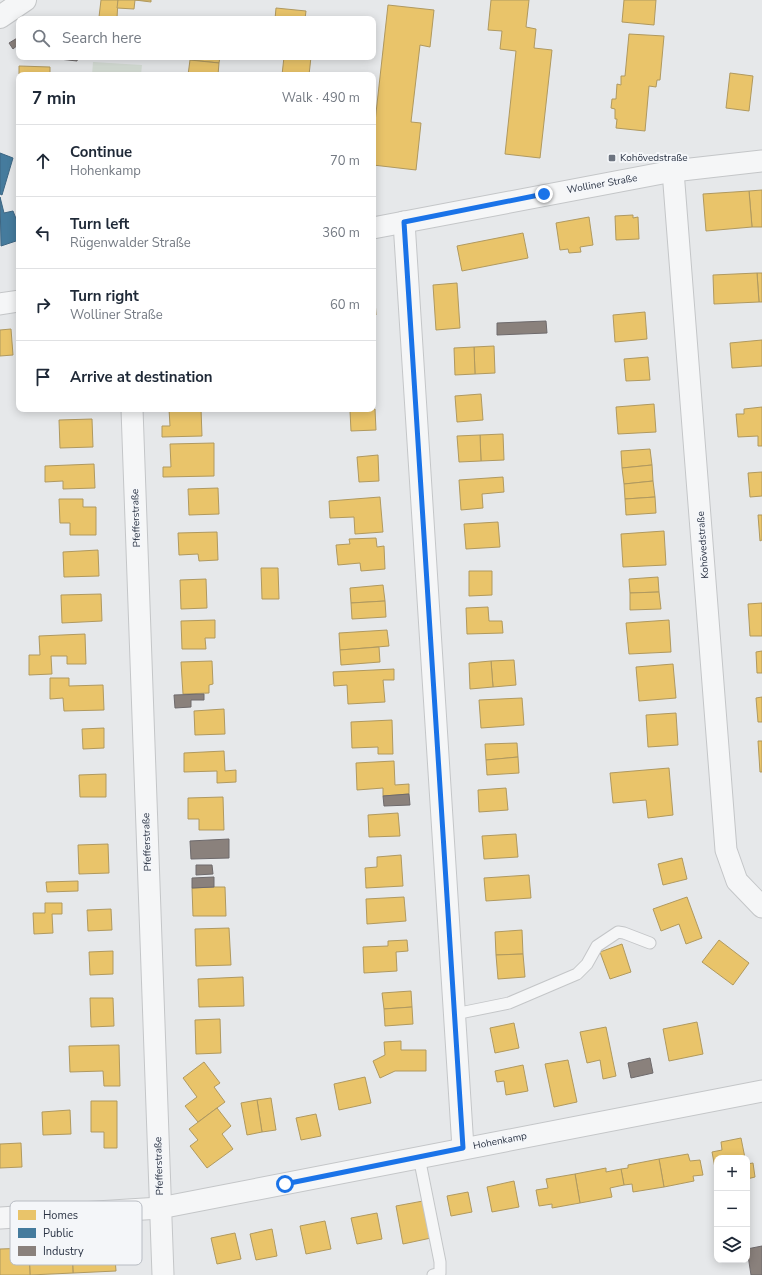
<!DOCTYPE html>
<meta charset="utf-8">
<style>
:root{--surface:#fff;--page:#f6f6f7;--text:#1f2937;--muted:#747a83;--line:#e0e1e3}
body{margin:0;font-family:"Nunito Sans",sans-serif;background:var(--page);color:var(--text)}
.controls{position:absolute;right:12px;bottom:12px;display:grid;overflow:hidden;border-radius:8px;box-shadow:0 2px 10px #0003}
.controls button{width:36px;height:36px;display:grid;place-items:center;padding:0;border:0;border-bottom:1px solid var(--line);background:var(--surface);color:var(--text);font:20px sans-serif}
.stop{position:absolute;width:12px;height:12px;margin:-9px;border:3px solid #1a73e8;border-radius:50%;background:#fff}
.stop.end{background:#1a73e8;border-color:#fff;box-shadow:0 1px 4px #0008}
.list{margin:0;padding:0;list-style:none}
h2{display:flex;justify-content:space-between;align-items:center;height:52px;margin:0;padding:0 16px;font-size:17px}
h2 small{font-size:13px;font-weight:400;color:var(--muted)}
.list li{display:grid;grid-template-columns:26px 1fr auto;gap:12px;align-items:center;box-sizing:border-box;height:72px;padding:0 16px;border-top:1px solid var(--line)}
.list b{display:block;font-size:15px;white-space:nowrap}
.list p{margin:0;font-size:13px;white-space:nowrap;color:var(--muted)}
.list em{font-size:13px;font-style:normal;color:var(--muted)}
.icon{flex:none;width:22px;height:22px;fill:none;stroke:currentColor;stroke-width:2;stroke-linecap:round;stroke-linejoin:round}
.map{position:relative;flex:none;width:762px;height:1275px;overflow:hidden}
.search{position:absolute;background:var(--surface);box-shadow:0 2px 10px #0003;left:16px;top:16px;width:360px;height:44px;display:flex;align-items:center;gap:10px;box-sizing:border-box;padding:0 14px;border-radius:8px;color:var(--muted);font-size:15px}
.panel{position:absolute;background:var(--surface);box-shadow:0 2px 10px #0003;left:16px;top:72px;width:360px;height:340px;border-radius:8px}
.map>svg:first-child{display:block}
.green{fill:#d6ded6}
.homes{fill:#e9c46a;stroke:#b0995f}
.public{fill:#457b9d;stroke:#3d6683}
.industry{fill:#8a817c;stroke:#6e6a6c}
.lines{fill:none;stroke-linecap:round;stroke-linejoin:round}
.service-casing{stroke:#c4c6c8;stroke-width:13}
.minor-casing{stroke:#c4c6c8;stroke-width:23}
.tertiary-casing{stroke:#c4c6c8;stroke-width:24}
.service{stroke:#f5f6f7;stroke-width:11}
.minor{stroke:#f5f6f7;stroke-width:21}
.tertiary{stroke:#f5f6f7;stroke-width:22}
.route{stroke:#1a73e8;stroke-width:5}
.poi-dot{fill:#6c737f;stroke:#f4f6f9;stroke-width:1.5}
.labels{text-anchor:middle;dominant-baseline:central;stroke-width:4;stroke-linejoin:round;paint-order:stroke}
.poi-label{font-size:10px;fill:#2b3445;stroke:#f4f6f9;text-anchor:start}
.street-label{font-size:10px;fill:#2b3445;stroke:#f4f6f9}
.key{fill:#f4f6f9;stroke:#b8bcc3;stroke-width:1}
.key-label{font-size:11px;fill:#2b3445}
</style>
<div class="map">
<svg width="762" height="1275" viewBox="0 0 762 1275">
<rect width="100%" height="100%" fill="#e6e8ea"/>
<polygon class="green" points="93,62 142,65 141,75 92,75"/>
<g class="homes">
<polygon points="101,0 118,0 117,18 99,17"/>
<polygon points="118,0 135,0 134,9 117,8"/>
<polygon points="135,0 151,0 151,2"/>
<polygon points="491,0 529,0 526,27 536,29 534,48 552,50 540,158 505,154 516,51 500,49 502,31 488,30"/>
<polygon points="624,0 656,0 654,25 622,22"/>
<polygon points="388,5 434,10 430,47 420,45 411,122 421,123 416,170 373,165 373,140"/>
<polygon points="276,8 306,11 305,19 275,19"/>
<polygon points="629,34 664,36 660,80 657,80 656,87 649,86 645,131 616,128 617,119 615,119 615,109 611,108 612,99 616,99 617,84 621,85 621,76 625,76"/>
<polygon points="190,57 220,57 219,63 190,60"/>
<polygon points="284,57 311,57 309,75 282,75"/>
<polygon points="190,60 219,63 218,75 188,75"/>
<polygon points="19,66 50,67 50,75 19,75"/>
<polygon points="730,73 753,76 749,111 726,108"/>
<polygon points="762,190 762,227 752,227 749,191"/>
<polygon points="749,191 752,227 706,231 703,194"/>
<polygon points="633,215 633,218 638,217 639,239 616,240 615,216"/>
<polygon points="589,217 593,245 580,247 581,252 569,253 568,249 560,250 556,223"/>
<polygon points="523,233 528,258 462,271 457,246"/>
<polygon points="757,273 762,273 762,302 759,302"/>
<polygon points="757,273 759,302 714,304 713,275"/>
<polygon points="457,283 460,328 436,330 433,285"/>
<polygon points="373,300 375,300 376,315 373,315"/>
<polygon points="645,312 647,339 615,342 613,315"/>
<polygon points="11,329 13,355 0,356 0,330"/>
<polygon points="762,340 762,366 732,368 730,343"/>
<polygon points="494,346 495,373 475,374 474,347"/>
<polygon points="474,347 475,374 455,375 454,348"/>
<polygon points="648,357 650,380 626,381 624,359"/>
<polygon points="481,394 483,420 457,422 455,396"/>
<polygon points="654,404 656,432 618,434 616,407"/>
<polygon points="762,407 762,446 758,446 758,436 738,437 736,414 744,414 744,409"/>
<polygon points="169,409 201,409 202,436 162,437 162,426 170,426"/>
<polygon points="375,409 376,430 351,431 350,411"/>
<polygon points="92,419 93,447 60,448 59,420"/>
<polygon points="503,434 504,460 481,461 480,435"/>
<polygon points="480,435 481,461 459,462 457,436"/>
<polygon points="214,443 214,476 163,477 163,467 171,467 170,444"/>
<polygon points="650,449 652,465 622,468 621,451"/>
<polygon points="378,455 379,481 359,482 357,457"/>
<polygon points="94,464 95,488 63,489 63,481 45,482 45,466"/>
<polygon points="652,465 653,481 624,484 622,468"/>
<polygon points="762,472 762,496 750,497 748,473"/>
<polygon points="503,477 504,492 482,494 483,508 461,510 459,480"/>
<polygon points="653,481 655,497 625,499 624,484"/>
<polygon points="218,488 219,514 189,515 188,489"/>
<polygon points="380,497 383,532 355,534 354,517 330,518 329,501"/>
<polygon points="655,497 656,513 626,515 625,499"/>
<polygon points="59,499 83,499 83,507 96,507 96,535 70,535 70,523 60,523"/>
<polygon points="758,515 762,515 762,540 760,541"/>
<polygon points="498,522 500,547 466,549 464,524"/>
<polygon points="664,531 666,565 623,567 621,534"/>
<polygon points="217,532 218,560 199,561 198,554 179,555 178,533"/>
<polygon points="376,538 377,547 384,546 385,569 361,571 360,563 338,565 336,545 350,544 349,539"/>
<polygon points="98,550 99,576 64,577 63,552"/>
<polygon points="261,568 278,568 279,599 262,599"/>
<polygon points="469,571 492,571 492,595 469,596"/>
<polygon points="658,577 659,592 630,593 629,579"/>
<polygon points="206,579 207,608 181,609 180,580"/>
<polygon points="383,585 385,601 351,603 350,588"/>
<polygon points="659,592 661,609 630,610 630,593"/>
<polygon points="101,594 102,621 62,623 61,595"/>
<polygon points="385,601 386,617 352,619 351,603"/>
<polygon points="762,603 762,636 750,636 748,604"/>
<polygon points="488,607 489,621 502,621 503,633 467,634 466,608"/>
<polygon points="215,620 215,638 205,638 206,649 182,649 181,621"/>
<polygon points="669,620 671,652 629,654 626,623"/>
<polygon points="387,630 389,646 340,650 339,633"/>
<polygon points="85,634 86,664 67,664 67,656 51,656 52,674 29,675 29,655 40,655 39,636"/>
<polygon points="379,647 380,662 341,665 340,650"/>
<polygon points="762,651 762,673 757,673 756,652"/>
<polygon points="514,660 516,685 493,687 491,661"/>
<polygon points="212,661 213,684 209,685 209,693 183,694 181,662"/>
<polygon points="491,661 493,687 470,689 469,663"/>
<polygon points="673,664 676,698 639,701 636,667"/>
<polygon points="394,669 394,680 383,680 385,702 348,704 347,685 334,686 333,672"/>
<polygon points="50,678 69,678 69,686 103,685 104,710 64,711 63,698 50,699"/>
<polygon points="762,697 762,722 758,722 756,698"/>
<polygon points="522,698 524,725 481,728 479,700"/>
<polygon points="224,709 225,734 195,735 194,711"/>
<polygon points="676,713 678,745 648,747 646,715"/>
<polygon points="392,720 393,754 378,754 378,747 352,748 351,722"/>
<polygon points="104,728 104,748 83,749 82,729"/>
<polygon points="758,741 762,741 762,772 760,772"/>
<polygon points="517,743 518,757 486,760 485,744"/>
<polygon points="224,751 225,771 236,770 236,782 217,783 217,771 184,772 184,753"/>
<polygon points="518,757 519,773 487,775 486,760"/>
<polygon points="394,761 395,785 409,784 409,794 383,796 383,788 357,790 356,763"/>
<polygon points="669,768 673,815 648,818 646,800 613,803 610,773"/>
<polygon points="106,774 106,797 80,797 79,775"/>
<polygon points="506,788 508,810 479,812 478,790"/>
<polygon points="223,797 224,830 199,830 199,819 188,819 188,798"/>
<polygon points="398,813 400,836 369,837 368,815"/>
<polygon points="516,834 518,857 484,859 482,836"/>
<polygon points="108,844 109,873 79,874 78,845"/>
<polygon points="401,855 403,886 366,888 365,868 377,867 377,857"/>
<polygon points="682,858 687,879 663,885 658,864"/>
<polygon points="529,875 531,898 486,901 484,878"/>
<polygon points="78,881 78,891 47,892 46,882"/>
<polygon points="214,887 225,887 226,916 193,916 192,888"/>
<polygon points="404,897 406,921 367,924 366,899"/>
<polygon points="687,897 702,938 686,944 679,924 661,931 653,909"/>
<polygon points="45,903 62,903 62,914 52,914 53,933 34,934 33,913 45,913"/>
<polygon points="111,909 112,930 88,931 87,910"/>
<polygon points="229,928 231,965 196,966 195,929"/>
<polygon points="522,930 523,954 496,955 495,932"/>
<polygon points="407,940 408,951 396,952 397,971 364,973 363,947 388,946 388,941"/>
<polygon points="719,940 749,963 733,985 702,962"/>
<polygon points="622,944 631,972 610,979 600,952"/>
<polygon points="113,951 113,974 90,975 89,952"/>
<polygon points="523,954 525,977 498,979 496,955"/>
<polygon points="243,977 244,1006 199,1007 198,979"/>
<polygon points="411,991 412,1007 384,1009 382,993"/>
<polygon points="90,998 113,998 114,1026 91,1027"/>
<polygon points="412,1007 413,1024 385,1026 384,1009"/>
<polygon points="220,1019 221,1053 196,1054 195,1020"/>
<polygon points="697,1022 703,1054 669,1061 663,1029"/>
<polygon points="514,1023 519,1048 495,1053 490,1028"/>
<polygon points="606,1027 616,1076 603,1079 600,1060 587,1063 580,1032"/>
<polygon points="401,1041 401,1050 426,1050 426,1071 395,1071 380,1078 373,1061 385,1055 384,1042"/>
<polygon points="119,1045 120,1086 104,1086 103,1071 70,1072 69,1046"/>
<polygon points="568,1060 577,1102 554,1107 545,1064"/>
<polygon points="204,1062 220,1083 214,1087 225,1102 198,1122 185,1106 197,1097 183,1078"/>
<polygon points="523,1065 528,1091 506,1095 504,1081 497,1082 495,1071"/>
<polygon points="365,1077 371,1103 339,1110 334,1084"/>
<polygon points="271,1098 276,1130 262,1132 257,1100"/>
<polygon points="257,1100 262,1132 247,1135 241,1103"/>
<polygon points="91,1101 117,1101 117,1148 104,1148 104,1132 91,1132"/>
<polygon points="217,1108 231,1126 222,1134 233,1149 207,1168 190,1146 198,1140 189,1129"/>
<polygon points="70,1110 71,1134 43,1135 42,1112"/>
<polygon points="316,1114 321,1136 301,1140 296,1118"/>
<polygon points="741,1138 745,1158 717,1158 717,1168 715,1168 712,1152 722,1150 721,1142"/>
<polygon points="21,1143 22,1167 0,1168 0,1144"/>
<polygon points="688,1154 690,1161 700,1160 703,1175 693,1176 694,1181 664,1187 659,1159"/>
<polygon points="659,1159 664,1187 633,1192 632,1184 624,1185 621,1169 628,1168 628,1165"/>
<polygon points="753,1163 755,1177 747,1179 747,1164"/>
<polygon points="606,1168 606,1172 621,1169 624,1185 610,1188 612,1197 580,1203 575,1174"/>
<polygon points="575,1174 580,1203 552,1208 552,1204 539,1206 536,1190 548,1188 546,1179"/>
<polygon points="514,1181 519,1207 492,1212 487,1187"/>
<polygon points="468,1192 472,1212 451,1216 447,1196"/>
<polygon points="423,1201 431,1238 403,1244 396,1206"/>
<polygon points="377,1213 382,1239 357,1244 351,1218"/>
<polygon points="325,1221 331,1249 306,1254 300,1226"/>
<polygon points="272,1229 277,1256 256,1260 250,1234"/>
<polygon points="235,1233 241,1259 217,1264 211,1238"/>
<polygon points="114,1245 116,1271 73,1273 72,1246"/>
<polygon points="72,1246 73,1273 30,1275 29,1248"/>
<polygon points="29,1248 30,1275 0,1275 0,1249"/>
</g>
<g class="public">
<polygon points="0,153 13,158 2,195 0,194"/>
<polygon points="0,197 4,213 13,211 19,226 19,240 1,246"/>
</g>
<g class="industry">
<polygon points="19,37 19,44 13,49 9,43"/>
<polygon points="41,57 78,57 77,61"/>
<polygon points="546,321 547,333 497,335 497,323"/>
<polygon points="204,694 204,700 191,700 191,707 175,708 174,695"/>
<polygon points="409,794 410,805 384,806 383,796"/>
<polygon points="229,839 229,858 191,859 190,841"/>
<polygon points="196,865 212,865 213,874 196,875"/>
<polygon points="214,877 214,887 192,888 192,878"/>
<polygon points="650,1058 653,1073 631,1078 628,1063"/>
<polygon points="762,1246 762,1275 751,1275 747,1249"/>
</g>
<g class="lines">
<g class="service-casing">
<g id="service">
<polyline points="455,1014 509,1003 577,974 587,964 597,946 618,932 624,933 650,943"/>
<polyline points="419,1157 440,1262 440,1273 433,1275"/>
</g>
</g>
<g class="minor-casing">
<g id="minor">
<polyline points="673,171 726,850 737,881 762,907"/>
<polyline points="404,222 463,1148"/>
<polyline points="373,228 673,171 762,161"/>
<polyline points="0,304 19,301"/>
<polyline points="132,409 163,1275"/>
<polyline points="0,1218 160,1208 762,1091"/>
</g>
</g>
<g class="tertiary-casing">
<polyline id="tertiary" points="0,17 25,0"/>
</g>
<use href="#service" class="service"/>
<use href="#minor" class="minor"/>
<use href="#tertiary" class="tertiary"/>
</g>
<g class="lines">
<polyline class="route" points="285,1184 463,1148 404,222 544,194"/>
</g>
<rect class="poi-dot" x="608" y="154" width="8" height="8" rx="2"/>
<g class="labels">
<g class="poi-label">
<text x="620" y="158">Kohövedstraße</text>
</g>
<g class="street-label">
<text transform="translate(602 184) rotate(-10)">Wolliner Straße</text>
<text transform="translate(136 518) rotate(-92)">Pfefferstraße</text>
<text transform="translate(703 545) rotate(-94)">Kohövedstraße</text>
<text transform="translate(147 842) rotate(-92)">Pfefferstraße</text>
<text transform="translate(500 1141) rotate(-11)">Hohenkamp</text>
<text transform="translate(159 1166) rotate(-92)">Pfefferstraße</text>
</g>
</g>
<rect x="10" y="1201" width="132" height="64" rx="6" class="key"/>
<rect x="18" y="1210" width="18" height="10" fill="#e9c46a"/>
<rect x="18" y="1228" width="18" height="10" fill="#457b9d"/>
<rect x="18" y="1246" width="18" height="10" fill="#8a817c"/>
<g class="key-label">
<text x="43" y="1219">Homes</text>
<text x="43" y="1237">Public</text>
<text x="43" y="1255">Industry</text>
</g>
</svg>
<div class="controls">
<button>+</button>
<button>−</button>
<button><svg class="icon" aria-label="layers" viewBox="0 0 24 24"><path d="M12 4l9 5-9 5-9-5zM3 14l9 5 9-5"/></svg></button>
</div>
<div class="stop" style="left:285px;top:1184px"></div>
<div class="stop end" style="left:544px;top:194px"></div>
<div class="search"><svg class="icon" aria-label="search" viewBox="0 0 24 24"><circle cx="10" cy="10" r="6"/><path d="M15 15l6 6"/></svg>Search here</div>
<section class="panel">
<h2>7 min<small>Walk · 490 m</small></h2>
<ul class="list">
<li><svg class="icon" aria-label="ahead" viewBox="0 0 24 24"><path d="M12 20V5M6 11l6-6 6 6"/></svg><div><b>Continue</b><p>Hohenkamp</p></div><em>70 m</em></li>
<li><svg class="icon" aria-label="left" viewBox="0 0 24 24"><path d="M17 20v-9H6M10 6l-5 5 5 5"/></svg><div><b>Turn left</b><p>Rügenwalder Straße</p></div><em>360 m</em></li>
<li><svg class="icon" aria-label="right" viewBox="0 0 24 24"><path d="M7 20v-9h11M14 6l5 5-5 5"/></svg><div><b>Turn right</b><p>Wolliner Straße</p></div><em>60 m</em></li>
<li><svg class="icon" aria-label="arrive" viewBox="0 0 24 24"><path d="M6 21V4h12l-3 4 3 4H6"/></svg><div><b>Arrive at destination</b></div></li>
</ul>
</section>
</div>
